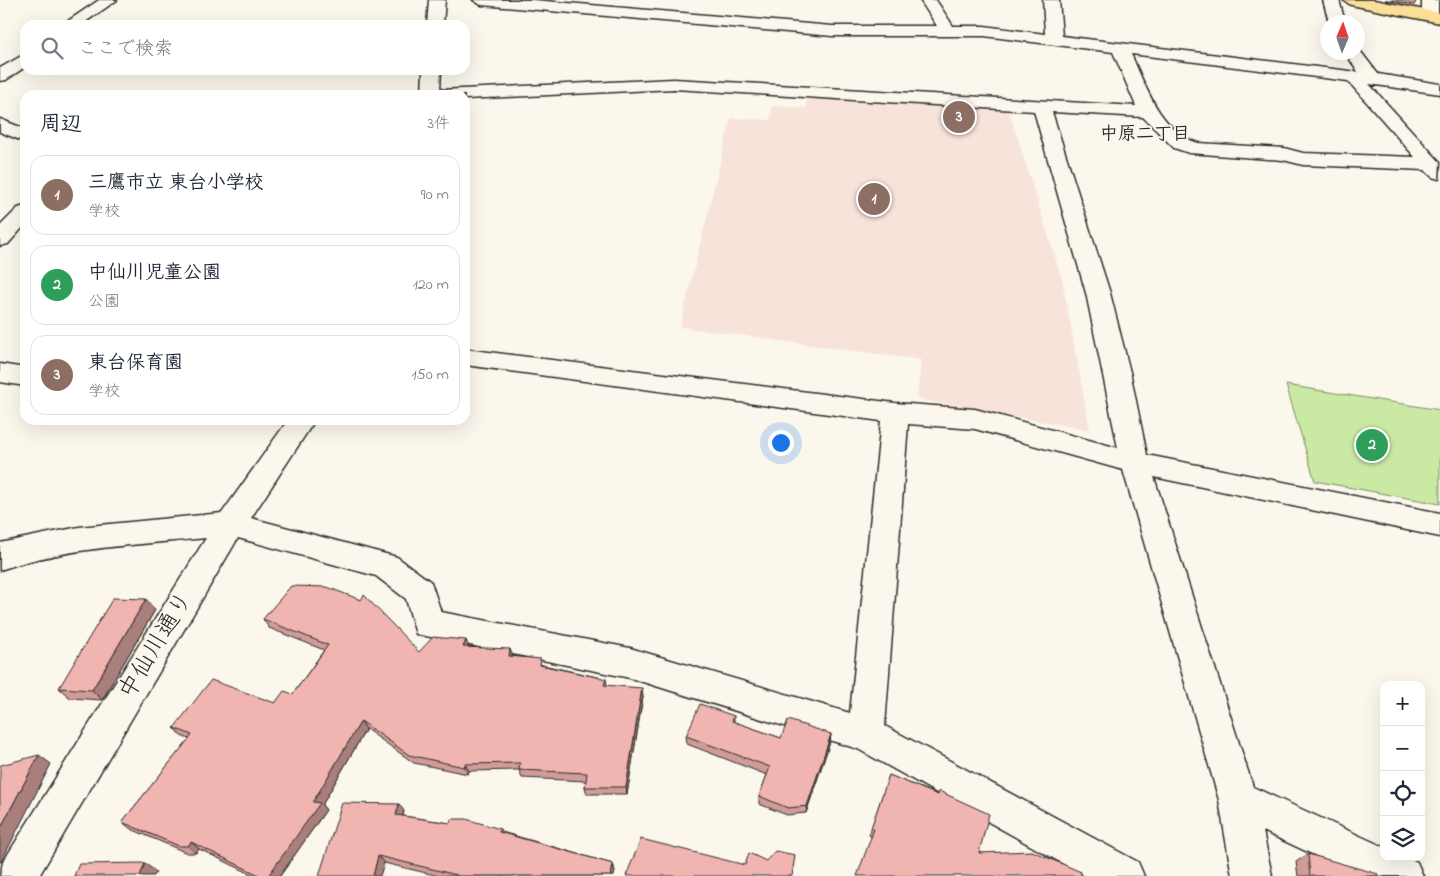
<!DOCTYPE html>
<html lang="ja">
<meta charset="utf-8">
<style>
:root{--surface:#fff;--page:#f6f6f7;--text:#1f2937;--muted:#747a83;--line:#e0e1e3;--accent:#111827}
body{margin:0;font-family:"Indie Flower","Klee One",sans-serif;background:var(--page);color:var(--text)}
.controls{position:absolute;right:15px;bottom:15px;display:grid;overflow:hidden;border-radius:10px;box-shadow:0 5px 20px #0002}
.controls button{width:45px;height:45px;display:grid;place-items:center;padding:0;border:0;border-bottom:1px solid var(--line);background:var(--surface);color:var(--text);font:25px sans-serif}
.compass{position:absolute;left:1320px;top:15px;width:45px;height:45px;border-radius:50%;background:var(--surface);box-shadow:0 5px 20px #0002;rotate:2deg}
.you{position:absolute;left:780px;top:442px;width:18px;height:18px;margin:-12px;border:4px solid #fff;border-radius:50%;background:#1a73e8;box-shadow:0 0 0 8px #1a73e833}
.badge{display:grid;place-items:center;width:32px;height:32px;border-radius:50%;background:var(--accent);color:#fff;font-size:16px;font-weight:700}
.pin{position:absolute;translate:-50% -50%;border:2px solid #fff;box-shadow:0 1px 5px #0006}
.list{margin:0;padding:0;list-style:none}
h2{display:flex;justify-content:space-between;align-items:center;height:65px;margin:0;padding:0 20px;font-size:21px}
h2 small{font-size:16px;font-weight:400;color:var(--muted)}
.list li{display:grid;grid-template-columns:32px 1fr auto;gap:15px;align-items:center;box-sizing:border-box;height:80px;margin:0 10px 10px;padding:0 10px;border:1px solid var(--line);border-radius:15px}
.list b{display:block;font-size:19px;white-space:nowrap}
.list p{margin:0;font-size:16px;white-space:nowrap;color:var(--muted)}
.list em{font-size:16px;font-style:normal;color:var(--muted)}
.icon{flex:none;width:28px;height:28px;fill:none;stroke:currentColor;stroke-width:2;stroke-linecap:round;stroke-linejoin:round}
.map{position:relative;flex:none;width:1440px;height:876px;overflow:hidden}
.search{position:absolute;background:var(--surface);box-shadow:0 5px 20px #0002;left:20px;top:20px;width:450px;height:55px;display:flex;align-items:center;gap:12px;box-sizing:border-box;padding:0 18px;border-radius:15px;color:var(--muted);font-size:19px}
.panel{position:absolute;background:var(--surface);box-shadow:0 5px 20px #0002;left:20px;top:90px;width:450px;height:335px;border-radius:15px}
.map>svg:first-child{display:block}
.built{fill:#f8e3da}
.green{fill:#caeaa3;stroke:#7a8a67}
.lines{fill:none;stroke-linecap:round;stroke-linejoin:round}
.minor-casing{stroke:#2b2b2b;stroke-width:3}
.major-casing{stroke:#2b2b2b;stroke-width:3}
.minor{fill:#fbf7ec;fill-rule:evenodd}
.major{fill:#fbdf96;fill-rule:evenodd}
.wall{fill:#cf9c98;stroke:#2b2b2b}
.shaded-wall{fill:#a97f7c;stroke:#2b2b2b}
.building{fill:#f1b5b1;stroke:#2b2b2b}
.labels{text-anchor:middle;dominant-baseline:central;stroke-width:4;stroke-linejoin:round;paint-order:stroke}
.far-neighbourhood-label{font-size:18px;font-weight:bold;fill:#2b2b2b;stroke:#fbf7ec}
.near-street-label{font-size:24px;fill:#2b2b2b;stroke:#fbf7ec}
</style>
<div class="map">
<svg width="1440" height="876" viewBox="0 0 1440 876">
<rect width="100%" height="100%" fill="#fbf7ec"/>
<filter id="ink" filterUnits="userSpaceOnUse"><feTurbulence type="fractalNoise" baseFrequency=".02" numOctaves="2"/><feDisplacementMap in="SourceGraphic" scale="10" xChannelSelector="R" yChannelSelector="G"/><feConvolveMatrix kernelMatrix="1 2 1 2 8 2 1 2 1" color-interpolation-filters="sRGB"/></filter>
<g filter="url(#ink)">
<polygon class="built" points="807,96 1008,108 1062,279 1090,430 917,399 921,360 680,327 731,118 770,120 772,106 806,108"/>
<polygon class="green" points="1286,385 1440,410 1440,504 1315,481"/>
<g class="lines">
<g class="minor-casing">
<g id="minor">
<polygon points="99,0 117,0 81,25 62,25"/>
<polygon points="429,0 445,0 443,25 427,25"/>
<path d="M473,0h60l299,26h105l-17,-26h16l17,26h31l61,8 -2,-34h16l3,36 296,36 -13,-20h13v-4l20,26 62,10v10l-71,-10 71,78 -1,17 -7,-2 -7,-7 -122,-5 -20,-5 -94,-7 -15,-5 -31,-31 -91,-5 58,181 21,83 16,79 293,58v24l-286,-60 99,310 131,60v10h23l10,5 6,14h-64l-96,-45 9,45h-40l-13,-76 -96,-330 -148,-41 -67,-5 -23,302 253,136 6,14h-59l-227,-127 -228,-71 -214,-44 -10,-35 -30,-23 -138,-38 -199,338h-39l3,-14 203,-324c-69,7 -140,9 -206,32v-27l79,-16 143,-14 66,-93h27l-64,98 146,39 34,25 10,30 189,36 220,65 31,-292 -416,-56v-16l430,54 80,6 143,39 -32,-155 -52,-182 -360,-22 -209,10v-4h-43l1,-25h18l-1,20 234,-11 462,27 -23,-54 -129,-16h-152l-351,-31zM1131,54l217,27 67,76 -112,-4 -19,-5 -86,-5c-38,-12 -52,-56 -67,-89z"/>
<polygon points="1323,0 1339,0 1345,22 1329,22"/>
<polygon points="1422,0 1438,0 1438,16 1436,19 1424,19 1422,16"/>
<polygon points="25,54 25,67 6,80 0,81 0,68"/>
<polygon points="0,119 25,129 25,142 0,132"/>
<polygon points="25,206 25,225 8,244 0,246 0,226 18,208"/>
<polygon points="0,364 25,368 25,386 0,382"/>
</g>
</g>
<g class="major-casing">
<polygon id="major" points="1343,0 1374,0 1440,13 1440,23 1351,5"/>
</g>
<use href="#minor" class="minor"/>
<use href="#major" class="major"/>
</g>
<g class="wall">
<polygon points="1385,0 1417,0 1414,5"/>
<polygon points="155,610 102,700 70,698 59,688"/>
<polygon points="263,619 419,652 469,647 513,656 543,665 606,679 607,685 643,696 627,794 587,794 585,787 586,781 522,778 519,770 469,771 468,774 414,763 366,729 322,805 326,810 280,876 255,876 199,849 196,853 187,853 131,829 122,822 189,739 181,736 174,728 275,703 293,694 324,650 269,628"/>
<polygon points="734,716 734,722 781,738 831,734 830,742 806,813 787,815 759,804 759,796 767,775 687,744 686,736"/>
<polygon points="889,775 938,795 939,791 979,853 1081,872 871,837 869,835"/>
<polygon points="404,811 403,816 450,823 500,829 502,832 613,864 615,871 614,876 439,876 384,863 319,876"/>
<polygon points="1308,854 1378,876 1298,876 1296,862"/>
</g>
<g class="shaded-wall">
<polygon points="146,599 155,610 102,700 92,690"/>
<polygon points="466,640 469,648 463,647"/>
<polygon points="510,649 513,657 509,656"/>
<polygon points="642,688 643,696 627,794 626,787"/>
<polygon points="361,721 366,729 322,805 326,810 280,876 268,876"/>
<polygon points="831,734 830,742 806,813 807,806"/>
<polygon points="39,755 51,764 1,862 0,862 0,829"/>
<polygon points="465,764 469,771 468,774 464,767"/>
<polygon points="399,804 404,811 401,823 396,815"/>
<polygon points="191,842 199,849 196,853 188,846"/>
<polygon points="378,856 384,863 380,876 373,876"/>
<polygon points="145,863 156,872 154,876 140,876"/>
<polygon points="613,864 615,871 614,876 611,876"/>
</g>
<g class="building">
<polygon points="291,586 327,587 361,600 364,595 419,652 433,637 466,640 463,647 510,649 509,656 541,659 540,665 606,679 604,685 642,688 626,787 585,787 587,773 519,770 520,763 465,764 464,767 409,755 361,721 313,802 320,803 268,876 261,876 191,842 188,846 179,846 122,822 192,735 174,728 211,680 275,703 284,691 293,694 328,645 263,619"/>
<polygon points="113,598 146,599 92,690 59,688"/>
<polygon points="700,704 734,716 732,721 781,738 788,720 831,734 807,806 788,808 759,796 770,767 686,736"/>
<polygon points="39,755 0,829 0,767 1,765"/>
<polygon points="889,775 938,795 939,791 989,814 979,853 1032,851 1081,872 1081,876 857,876 874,829 871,828"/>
<polygon points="342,803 399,804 396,815 450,823 451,819 466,819 500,829 499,832 613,864 611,876 457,876 457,875 378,856 373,876 319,876"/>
<polygon points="641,839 745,865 749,853 766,861 775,851 795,855 792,876 626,876"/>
<polygon points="1308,854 1378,874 1378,876 1310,876"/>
<polygon points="145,863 140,876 74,876 79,864"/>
</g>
</g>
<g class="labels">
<g class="far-neighbourhood-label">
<text x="1145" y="135">中原二丁目</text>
</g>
<g class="near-street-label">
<text transform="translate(157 646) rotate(-59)">中仙川通り</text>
</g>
</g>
</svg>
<div class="controls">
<button>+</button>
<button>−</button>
<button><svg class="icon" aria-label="locate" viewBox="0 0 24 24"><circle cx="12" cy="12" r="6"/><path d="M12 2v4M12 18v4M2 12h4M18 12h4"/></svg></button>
<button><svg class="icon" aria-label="layers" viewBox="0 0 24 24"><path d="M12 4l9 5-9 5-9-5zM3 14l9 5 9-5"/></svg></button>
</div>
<svg class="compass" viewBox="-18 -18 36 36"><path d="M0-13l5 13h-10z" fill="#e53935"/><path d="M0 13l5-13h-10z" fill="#747a83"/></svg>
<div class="you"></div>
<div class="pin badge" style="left:874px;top:199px;background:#8d6e63">1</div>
<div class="pin badge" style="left:1372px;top:445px;background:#2e9e5b">2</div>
<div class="pin badge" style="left:959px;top:117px;background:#8d6e63">3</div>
<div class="search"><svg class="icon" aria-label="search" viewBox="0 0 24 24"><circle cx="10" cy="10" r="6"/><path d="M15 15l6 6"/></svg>ここで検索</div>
<section class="panel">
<h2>周辺<small>3件</small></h2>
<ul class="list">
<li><span class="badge" style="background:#8d6e63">1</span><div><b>三鷹市立 東台小学校</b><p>学校</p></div><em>90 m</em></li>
<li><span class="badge" style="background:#2e9e5b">2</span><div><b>中仙川児童公園</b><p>公園</p></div><em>120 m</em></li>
<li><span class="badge" style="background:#8d6e63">3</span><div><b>東台保育園</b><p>学校</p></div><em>150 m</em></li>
</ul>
</section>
</div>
